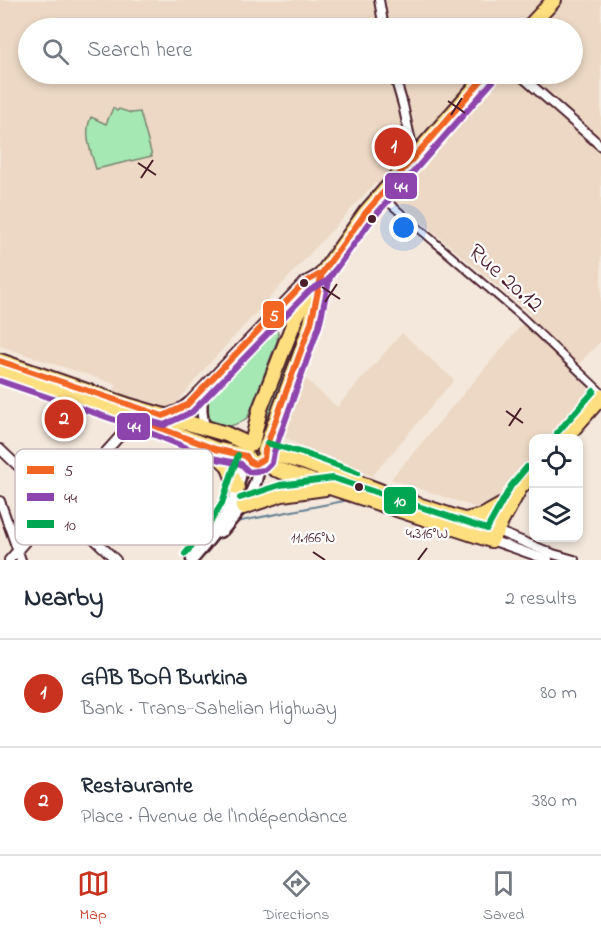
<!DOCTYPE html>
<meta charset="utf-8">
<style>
:root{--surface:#fff;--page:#f6f6f7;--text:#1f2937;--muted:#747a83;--line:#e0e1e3;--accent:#c8321e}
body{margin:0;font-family:"Indie Flower",sans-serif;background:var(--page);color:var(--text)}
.controls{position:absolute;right:18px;bottom:18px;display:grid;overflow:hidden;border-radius:12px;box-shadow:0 3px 9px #0003}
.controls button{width:54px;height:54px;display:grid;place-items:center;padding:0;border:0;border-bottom:2px solid var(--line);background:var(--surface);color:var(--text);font:30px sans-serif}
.you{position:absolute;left:404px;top:228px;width:21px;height:21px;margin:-15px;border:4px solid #fff;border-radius:50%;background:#1a73e8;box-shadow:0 0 0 9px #1a73e833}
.badge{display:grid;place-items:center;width:39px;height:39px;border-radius:50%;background:var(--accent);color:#fff;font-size:20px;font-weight:700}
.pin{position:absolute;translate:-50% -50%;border:3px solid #fff;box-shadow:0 2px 6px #0006}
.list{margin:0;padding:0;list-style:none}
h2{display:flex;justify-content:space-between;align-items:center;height:78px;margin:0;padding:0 24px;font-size:26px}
h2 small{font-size:20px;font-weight:400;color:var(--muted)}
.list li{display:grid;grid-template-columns:39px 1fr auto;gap:18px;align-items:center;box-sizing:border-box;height:108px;padding:0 24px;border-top:2px solid var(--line)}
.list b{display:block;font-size:22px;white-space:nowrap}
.list p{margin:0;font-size:20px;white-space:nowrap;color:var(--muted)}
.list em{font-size:20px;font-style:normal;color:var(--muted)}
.icon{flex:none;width:33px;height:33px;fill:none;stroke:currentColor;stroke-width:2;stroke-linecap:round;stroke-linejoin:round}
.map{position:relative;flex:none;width:601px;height:560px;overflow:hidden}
.search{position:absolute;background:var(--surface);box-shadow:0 3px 9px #0003;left:18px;right:18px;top:18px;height:66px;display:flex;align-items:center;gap:15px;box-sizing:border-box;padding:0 21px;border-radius:33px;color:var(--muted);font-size:22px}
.sheet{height:294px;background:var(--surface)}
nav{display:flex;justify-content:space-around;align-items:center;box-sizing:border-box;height:84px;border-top:2px solid var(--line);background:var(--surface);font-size:16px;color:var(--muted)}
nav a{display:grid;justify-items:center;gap:3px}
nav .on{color:var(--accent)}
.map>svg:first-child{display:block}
.built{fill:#ecd8c4;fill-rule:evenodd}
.green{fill:#a5e8b3;stroke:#78846f;stroke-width:1.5}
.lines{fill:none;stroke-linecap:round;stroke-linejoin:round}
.stream{stroke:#678395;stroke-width:2}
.pedestrian-casing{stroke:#4a1f2b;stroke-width:10}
.minor-casing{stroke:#4a1f2b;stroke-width:12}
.tertiary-casing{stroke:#4a1f2b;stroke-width:14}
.secondary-casing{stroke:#4a1f2b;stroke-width:15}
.trunk-casing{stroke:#4a1f2b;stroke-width:18}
.pedestrian{stroke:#fff;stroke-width:6}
.minor{stroke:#fff;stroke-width:8}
.tertiary{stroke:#fff;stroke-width:9}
.secondary{stroke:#fff;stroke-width:10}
.trunk{stroke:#fddf80;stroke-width:14}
.bus-1-casing{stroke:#fff;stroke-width:10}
.bus-2-casing{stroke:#fff;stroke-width:10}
.bus-3-casing{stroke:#fff;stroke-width:10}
.bus-1{stroke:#f26522;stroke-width:6}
.bus-2{stroke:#8e44ad;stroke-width:6}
.bus-3{stroke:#00a651;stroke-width:6}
.ticks{fill:none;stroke:#4a1f2b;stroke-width:2}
.bus-dot{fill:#4a1f2b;stroke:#fff;stroke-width:2}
.labels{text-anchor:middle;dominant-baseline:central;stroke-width:4.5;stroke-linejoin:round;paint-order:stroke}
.street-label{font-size:24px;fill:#4a1f2b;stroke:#fff}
.key{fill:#fff;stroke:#c9bcbf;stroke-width:1.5}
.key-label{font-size:16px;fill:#4a1f2b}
.ticks-label{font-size:15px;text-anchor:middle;fill:#4a1f2b;stroke:#fff;stroke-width:4.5;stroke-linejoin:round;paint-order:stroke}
.line-badge{stroke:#fff;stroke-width:2}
.badge-label{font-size:16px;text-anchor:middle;font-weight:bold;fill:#fff}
</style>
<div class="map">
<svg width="601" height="560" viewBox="0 0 601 560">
<rect width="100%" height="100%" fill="#f4e8dc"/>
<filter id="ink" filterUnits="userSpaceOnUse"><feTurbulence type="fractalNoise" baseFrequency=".0167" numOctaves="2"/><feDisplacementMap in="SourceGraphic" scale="12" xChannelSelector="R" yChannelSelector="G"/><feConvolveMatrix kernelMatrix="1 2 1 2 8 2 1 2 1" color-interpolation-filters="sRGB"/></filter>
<g filter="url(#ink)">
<g class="built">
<path d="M0,0h601v341l-30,31 22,17 -44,49 -15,1 -1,18 -47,54 -95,-32 140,-165 -156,-131 -167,182 -34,41 -14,3 -44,-12 -1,-13 -115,-38zM28,28h544v46h-544z"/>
<polygon points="402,333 454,380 372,476 311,452 285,437 282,425 297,371 337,407"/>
</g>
<g class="green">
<path d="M113,108l4,3 2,-2 12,4 9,-1 12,44 -56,13c-5,-17 -13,-35 -5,-52l15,7z"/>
<polygon points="304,308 308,313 266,437 259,434 283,357"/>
<path d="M271,323l5,2 2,9 -1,7 -29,76c-24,20 -53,6 -39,-25l58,-66z"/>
</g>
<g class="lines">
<g class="stream">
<polyline points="236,522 344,501"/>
<polyline points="208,549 221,536"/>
</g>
<g class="pedestrian-casing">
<polyline id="pedestrian" points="381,196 521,316 601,392"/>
</g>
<g class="minor-casing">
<g id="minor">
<polyline points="379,0 384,28"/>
<polyline points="394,74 403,105 414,156"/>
<polyline points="519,74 601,146"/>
<polyline points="0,449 116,560"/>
<polyline points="0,501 21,560"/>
<polyline points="497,531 553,554 574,560"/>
<polyline points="491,540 548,560"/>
<polyline points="9,560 136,418"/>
</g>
</g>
<g class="tertiary-casing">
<g id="tertiary">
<polyline points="202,391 202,412 204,426"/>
<polyline points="163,416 179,410 191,401 304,283 320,274"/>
</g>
</g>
<g class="secondary-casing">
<g id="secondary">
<path d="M219,532l4,-2c20,-24 32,-35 37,-67"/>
<path d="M192,560c16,-19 33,-38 42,-61 5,-13 6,-28 12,-41"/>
</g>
</g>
<g class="trunk-casing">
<g id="trunk">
<polyline points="528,28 554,0"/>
<polyline points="0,361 130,406 226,434 250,445"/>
<polyline points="0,371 136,418 215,449 246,456"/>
<polyline points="564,439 601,397"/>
<polyline points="252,444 260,409 296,317 308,294 366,212 487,74"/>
<polyline points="214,452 228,465 237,488"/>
<polyline points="265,452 303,462 406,501 497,531"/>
<polyline points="246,456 250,462 255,464 264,459 265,450 301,353 311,323 320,281"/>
<polyline points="262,461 275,469 491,540 518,491"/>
<polyline points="512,496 534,473"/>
<polyline points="243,507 282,494 325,488"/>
<polyline points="465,520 483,516 504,504"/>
</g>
</g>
<use href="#pedestrian" class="pedestrian"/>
<use href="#minor" class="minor"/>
<use href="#tertiary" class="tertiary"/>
<use href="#secondary" class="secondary"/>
<use href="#trunk" class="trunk"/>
<g class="bus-1-casing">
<g id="bus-1">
<polyline points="0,361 163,416 187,405 304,283 322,273 366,212 487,74"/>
<polyline points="139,420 215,449 246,456"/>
<polyline points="246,456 250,462 255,464 264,459 265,450 311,323 322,273 329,263"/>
</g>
</g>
<g class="bus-2-casing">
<g id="bus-2">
<polyline points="0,381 133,426 212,458 241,464 249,472 265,470 272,463 274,452 319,326 330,277 373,218 494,80"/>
<polyline points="134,417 164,425 192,412 310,290 328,280 334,271"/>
</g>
</g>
<g class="bus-3-casing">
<g id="bus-3">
<polyline points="557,433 594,391"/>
<polyline points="267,443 306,454 358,473"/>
<polyline points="240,498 280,485 333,478 487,529 511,486 527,467"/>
<polyline points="185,554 208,526 222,503 238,455"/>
</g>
</g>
<use href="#bus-1" class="bus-1"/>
<use href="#bus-2" class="bus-2"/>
<use href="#bus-3" class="bus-3"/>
</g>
</g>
<path class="ticks" d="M448,101l17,12M451,115l11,-17M138,163l18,12M141,178l12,-18M322,287l18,12M325,302l12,-18M506,411l17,12M509,426l12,-18M313,552l12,8M418,560l9,-12"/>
<g class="bus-dot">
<circle cx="372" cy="219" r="5"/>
<circle cx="304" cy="283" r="5"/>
<circle cx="359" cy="487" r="5"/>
</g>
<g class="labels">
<g class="street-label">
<text transform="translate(505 279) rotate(41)">Rue 20.12</text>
</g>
</g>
<rect x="15" y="449" width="198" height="96" rx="9" class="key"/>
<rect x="27" y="466" width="27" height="8" fill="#f26522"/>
<rect x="27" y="493" width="27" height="8" fill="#8e44ad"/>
<rect x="27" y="520" width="27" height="8" fill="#00a651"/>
<g class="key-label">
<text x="64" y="476">5</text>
<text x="64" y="503">44</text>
<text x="64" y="530">10</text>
</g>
<g class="ticks-label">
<text x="427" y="538">4.316°W</text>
<text x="313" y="542">11.166°N</text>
</g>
<g class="line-badge">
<rect x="384" y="172" width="34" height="28" rx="6" fill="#8e44ad"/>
<rect x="262" y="300" width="23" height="29" rx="6" fill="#f26522"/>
<rect x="116" y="412" width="35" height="29" rx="6" fill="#8e44ad"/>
<rect x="383" y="486" width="34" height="29" rx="6" fill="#00a651"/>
</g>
<g class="badge-label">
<text x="401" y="192">44</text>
<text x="274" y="321">5</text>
<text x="134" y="432">44</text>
<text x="400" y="506">10</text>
</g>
</svg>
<div class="controls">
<button><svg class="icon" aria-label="locate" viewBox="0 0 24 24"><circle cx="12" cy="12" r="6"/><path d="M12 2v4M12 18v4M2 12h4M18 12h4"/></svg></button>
<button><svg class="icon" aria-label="layers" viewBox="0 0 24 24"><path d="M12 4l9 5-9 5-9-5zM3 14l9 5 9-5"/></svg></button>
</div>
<div class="you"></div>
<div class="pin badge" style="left:394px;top:147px">1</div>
<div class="pin badge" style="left:64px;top:419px">2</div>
<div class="search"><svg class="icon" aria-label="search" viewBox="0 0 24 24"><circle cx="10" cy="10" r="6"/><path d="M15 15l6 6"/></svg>Search here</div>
</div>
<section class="sheet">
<h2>Nearby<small>2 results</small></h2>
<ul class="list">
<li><span class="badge">1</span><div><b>GAB BOA Burkina</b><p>Bank · Trans-Sahelian Highway</p></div><em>80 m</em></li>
<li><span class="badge">2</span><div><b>Restaurante</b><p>Place · Avenue de l'Indépendance</p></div><em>380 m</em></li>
</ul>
</section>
<nav>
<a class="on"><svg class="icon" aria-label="map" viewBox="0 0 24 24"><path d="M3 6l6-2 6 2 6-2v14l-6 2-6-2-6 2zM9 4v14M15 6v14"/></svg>Map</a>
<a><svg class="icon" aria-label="directions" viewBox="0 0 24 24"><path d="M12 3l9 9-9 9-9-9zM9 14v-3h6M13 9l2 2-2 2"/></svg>Directions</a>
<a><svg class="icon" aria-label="saved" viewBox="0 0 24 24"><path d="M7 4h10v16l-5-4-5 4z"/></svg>Saved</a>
</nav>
